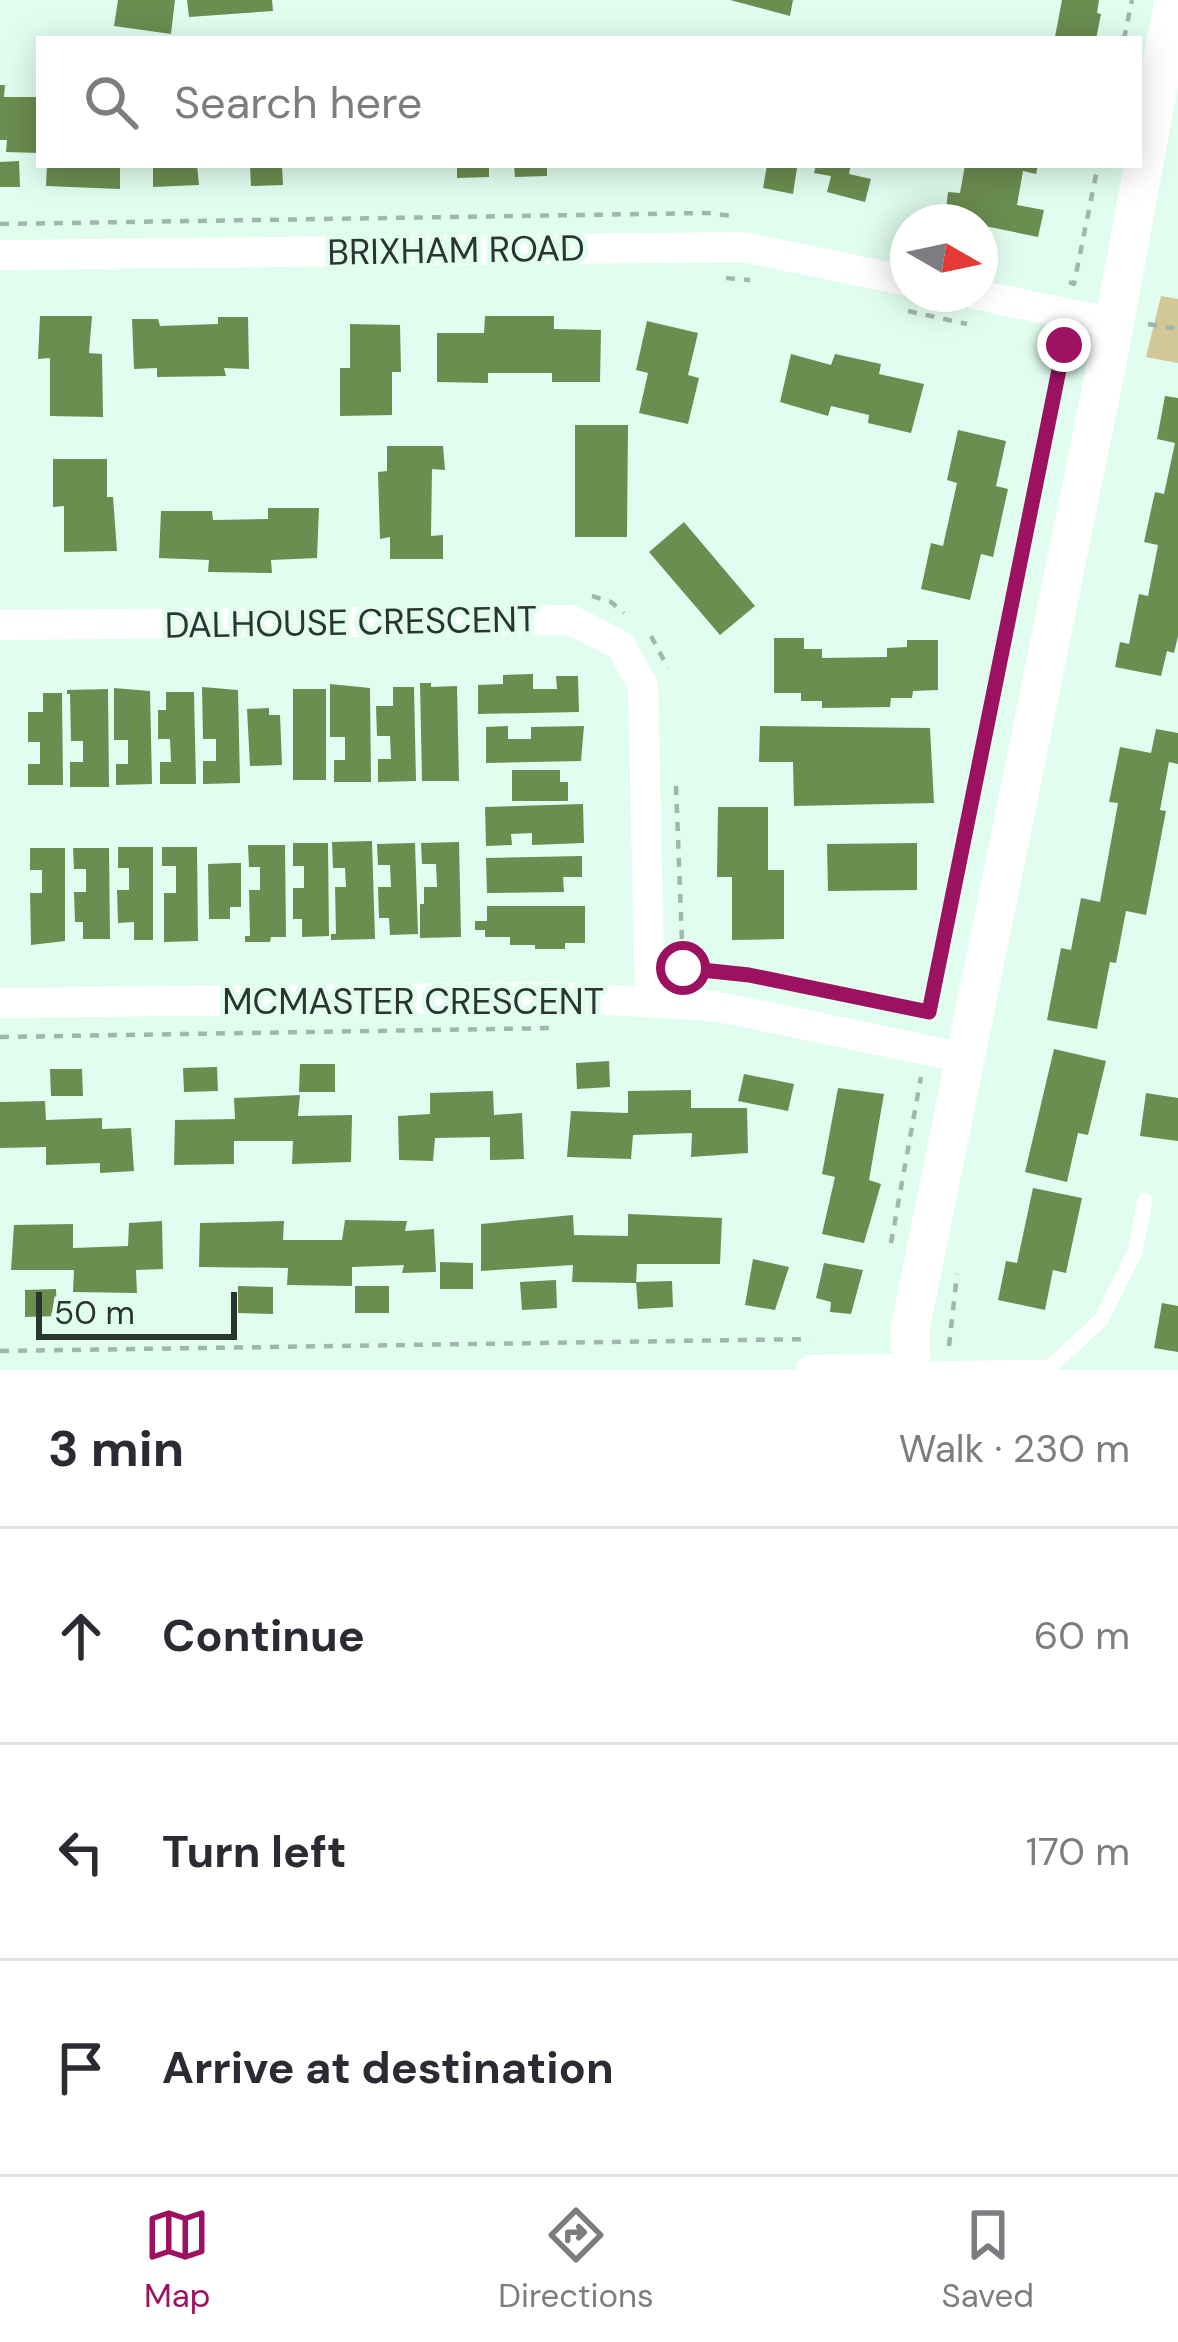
<!DOCTYPE html>
<meta charset="utf-8">
<style>
:root{--surface:#fff;--page:#f7f7f7;--text:#2b2b33;--muted:#7c7c81;--line:#e1e1e2;--accent:#9c1160}
body{margin:0;font-family:"DM Sans",sans-serif;background:var(--page);color:var(--text)}
.compass{position:absolute;left:890px;top:204px;width:108px;height:108px;border-radius:50%;background:var(--surface);box-shadow:0 6px 30px #0003;rotate:99deg}
.scale{position:absolute;left:36px;bottom:30px;width:201px;box-sizing:border-box;padding-left:12px;border:6px solid #2a3530;border-top:0;font-size:33px;line-height:42px;white-space:nowrap;color:#2a3530;-webkit-text-stroke:9px #e1fdf0;paint-order:stroke}
.stop{position:absolute;width:36px;height:36px;margin:-27px;border:9px solid #9c1160;border-radius:50%;background:#fff}
.stop.end{background:#9c1160;border-color:#fff;box-shadow:0 3px 12px #0008}
.list{margin:0;padding:0;list-style:none}
h2{display:flex;justify-content:space-between;align-items:center;height:156px;margin:0;padding:0 48px;font-size:51px}
h2 small{font-size:39px;font-weight:400;color:var(--muted)}
.list li{display:grid;grid-template-columns:78px 1fr auto;gap:36px;align-items:center;box-sizing:border-box;height:216px;padding:0 48px;border-top:3px solid var(--line)}
.list b{display:block;font-size:45px;white-space:nowrap}
.list em{font-size:39px;font-style:normal;color:var(--muted)}
.icon{flex:none;width:66px;height:66px;fill:none;stroke:currentColor;stroke-width:2;stroke-linecap:round;stroke-linejoin:round}
.map{position:relative;flex:none;width:1178px;height:1370px;overflow:hidden}
.search{position:absolute;background:var(--surface);box-shadow:0 6px 30px #0003;left:36px;right:36px;top:36px;height:132px;display:flex;align-items:center;gap:30px;box-sizing:border-box;padding:0 42px;border-radius:0px;color:var(--muted);font-size:45px}
.sheet{height:804px;background:var(--surface)}
nav{display:flex;justify-content:space-around;align-items:center;box-sizing:border-box;height:168px;border-top:3px solid var(--line);background:var(--surface);font-size:33px;color:var(--muted)}
nav a{display:grid;justify-items:center;gap:6px}
nav .on{color:var(--accent)}
.map>svg:first-child{display:block}
.green{fill:#d1c797}
.building{fill:#6b8d50}
.lines{fill:none;stroke-linecap:round;stroke-linejoin:round}
.path{stroke:#a1b7ad;stroke-width:4.5;stroke-dasharray:9 9;stroke-linecap:butt}
.service{stroke:#fff;stroke-width:15}
.minor{stroke:#fff;stroke-width:30}
.tertiary{stroke:#fff;stroke-width:39}
.route{stroke:#9c1160;stroke-width:15}
.labels{text-anchor:middle;dominant-baseline:central;stroke-width:10;stroke-linejoin:round;paint-order:stroke}
.street-label{font-size:36px;fill:#2a3530;stroke:#e1fdf0}
</style>
<div class="map">
<svg width="1178" height="1370" viewBox="0 0 1178 1370">
<rect width="100%" height="100%" fill="#e1fdf0"/>
<polygon class="green" points="1161,296 1178,299 1178,363 1146,357"/>
<g class="building">
<polygon points="118,0 175,0 171,34 114,26"/>
<polygon points="187,0 272,0 273,11 189,17"/>
<polygon points="730,0 793,0 790,16"/>
<polygon points="1062,0 1099,0 1097,13 1101,14 1096,39 1055,37"/>
<polygon points="0,85 5,85 4,97 39,97 39,153 6,152 7,140 0,140"/>
<polygon points="19,161 20,187 0,187 0,162"/>
<polygon points="47,165 120,165 120,189 46,186"/>
<polygon points="153,165 197,165 199,185 153,187"/>
<polygon points="250,165 282,165 283,185 251,186"/>
<polygon points="457,165 489,165 489,177 457,178"/>
<polygon points="514,165 547,165 547,176 515,177"/>
<polygon points="767,165 797,168 793,194 763,188"/>
<polygon points="816,165 851,165 849,174 871,179 865,202 827,192 831,176 814,173"/>
<polygon points="965,165 1038,165 1036,174 1023,171 1017,205 1044,210 1038,237 980,225 980,222 945,218 948,192 960,193"/>
<polygon points="40,316 92,316 89,353 102,354 103,417 50,416 50,358 38,359"/>
<polygon points="485,316 554,316 554,329 601,330 600,382 552,382 552,373 488,373 488,383 437,382 437,333 484,333"/>
<polygon points="218,317 248,317 249,369 224,368 226,376 157,377 157,368 134,369 132,319 158,319 160,326 218,324"/>
<polygon points="647,321 698,333 688,375 699,378 688,424 639,413 648,373 636,370"/>
<polygon points="350,324 400,325 401,372 392,372 392,415 340,416 340,368 350,368"/>
<polygon points="791,354 831,365 835,354 881,364 879,374 924,384 911,433 868,423 869,415 831,406 828,416 780,402"/>
<polygon points="1165,396 1178,398 1178,636 1174,653 1167,651 1161,676 1115,667 1120,642 1129,644 1139,594 1148,596 1158,545 1144,542 1155,492 1164,494 1175,443 1157,439"/>
<polygon points="575,425 628,425 627,537 575,537"/>
<polygon points="958,430 1006,441 996,486 1008,489 993,557 981,554 970,600 921,589 931,543 943,546 957,483 947,480"/>
<polygon points="387,446 443,446 445,470 432,469 431,536 443,535 443,559 390,559 390,537 380,539 378,472 387,471"/>
<polygon points="53,459 107,459 107,497 113,497 117,551 64,552 64,506 53,507"/>
<polygon points="268,508 319,508 317,558 271,560 272,573 208,572 209,560 159,558 161,511 212,511 213,520 268,519"/>
<polygon points="684,522 755,606 720,635 649,552"/>
<polygon points="774,638 804,638 804,649 822,649 822,658 887,657 887,648 907,647 907,640 938,640 938,690 913,691 912,698 891,698 890,707 822,708 822,701 801,701 801,693 774,693"/>
<polygon points="533,674 533,689 557,689 556,676 578,676 579,712 478,714 478,685 503,684 503,675"/>
<polygon points="420,683 431,683 431,687 457,686 459,781 422,781"/>
<polygon points="330,684 370,688 371,782 334,782 334,760 345,760 345,737 330,737"/>
<polygon points="202,687 238,690 240,783 203,784 203,761 216,761 216,739 203,739"/>
<polygon points="393,687 414,687 416,781 378,782 378,759 391,759 390,736 377,736 376,706 393,706"/>
<polygon points="114,688 150,691 152,784 116,785 116,764 128,764 128,740 114,740"/>
<polygon points="108,689 109,787 70,787 70,762 83,762 83,741 71,741 70,694 67,694 67,690"/>
<rect x="293" y="689" width="33" height="91"/>
<polygon points="166,692 194,692 196,784 160,784 160,762 171,762 170,739 158,739 158,710 166,710"/>
<polygon points="43,693 62,693 63,785 28,785 28,764 40,764 40,742 28,742 28,712 43,712"/>
<polygon points="269,708 269,715 280,715 282,765 250,766 247,709"/>
<polygon points="508,726 508,739 531,739 531,727 584,726 581,761 486,763 486,727"/>
<polygon points="760,726 930,728 934,803 794,806 793,762 759,762"/>
<polygon points="1156,729 1178,733 1178,764 1169,762 1160,810 1166,811 1146,915 1126,911 1116,963 1110,962 1097,1029 1047,1020 1061,948 1071,950 1081,898 1100,902 1118,803 1109,802 1120,747 1151,753"/>
<polygon points="512,770 560,770 560,782 568,782 568,801 512,801"/>
<polygon points="583,804 584,843 532,845 532,833 511,834 512,845 486,846 485,807"/>
<polygon points="718,807 768,807 768,870 784,870 784,939 732,940 732,877 717,877"/>
<polygon points="372,841 375,939 331,940 331,934 336,934 335,887 346,887 345,868 333,868 332,842"/>
<polygon points="459,842 461,937 420,938 420,904 424,904 424,887 437,887 436,864 422,864 421,843"/>
<polygon points="293,843 328,843 329,936 302,937 302,919 293,919 293,888 304,888 304,866 293,866"/>
<polygon points="415,843 418,934 390,935 389,918 379,918 378,887 391,887 390,865 378,865 377,844"/>
<polygon points="917,843 917,890 828,891 827,844"/>
<polygon points="248,845 285,845 286,937 271,937 270,942 245,942 245,936 250,936 249,890 260,890 260,867 249,867"/>
<polygon points="118,847 153,847 153,940 134,940 134,922 118,923 117,890 129,890 129,868 118,868"/>
<polygon points="162,847 197,847 198,941 164,942 164,893 176,893 176,866 162,866"/>
<polygon points="30,848 65,848 65,941 31,945 30,893 42,893 42,870 30,870"/>
<polygon points="73,848 109,848 110,939 83,939 83,922 75,922 74,892 86,892 86,869 74,869"/>
<polygon points="582,856 582,877 563,877 564,892 487,893 486,858"/>
<polygon points="236,863 241,863 241,907 230,907 230,919 209,919 208,864"/>
<polygon points="487,906 585,906 585,943 565,943 565,949 535,949 535,945 510,945 510,937 485,937 485,930 475,930 475,921 487,921"/>
<polygon points="1054,1049 1106,1061 1088,1135 1078,1133 1067,1182 1025,1172"/>
<polygon points="609,1061 610,1087 577,1089 576,1063"/>
<polygon points="300,1064 335,1064 335,1092 299,1092"/>
<polygon points="217,1067 218,1091 184,1092 183,1068"/>
<polygon points="50,1069 82,1069 83,1096 51,1096"/>
<polygon points="744,1074 794,1084 788,1111 738,1101"/>
<polygon points="838,1088 884,1094 869,1180 881,1184 864,1243 822,1234 835,1177 822,1174"/>
<polygon points="691,1090 691,1108 747,1108 748,1153 691,1157 692,1133 633,1135 631,1159 567,1157 571,1111 628,1113 628,1091"/>
<polygon points="493,1091 494,1115 522,1113 524,1159 490,1160 490,1137 435,1138 433,1161 399,1160 398,1116 430,1114 430,1093"/>
<polygon points="1146,1093 1178,1098 1178,1141 1140,1136"/>
<polygon points="300,1095 298,1116 352,1115 351,1162 292,1164 293,1141 234,1141 234,1164 174,1165 175,1120 235,1119 234,1098"/>
<polygon points="45,1101 46,1120 102,1118 102,1129 131,1128 134,1171 100,1173 100,1163 46,1165 46,1147 0,1148 0,1102"/>
<polygon points="1033,1188 1082,1198 1066,1273 1053,1270 1045,1310 998,1300 1006,1261 1017,1263"/>
<polygon points="628,1214 722,1218 720,1264 637,1264 636,1283 572,1282 573,1265 481,1271 481,1224 573,1215 574,1235 628,1236"/>
<polygon points="345,1220 407,1221 405,1231 434,1229 436,1272 402,1273 404,1265 352,1267 352,1286 287,1285 288,1268 199,1267 200,1223 284,1221 283,1240 342,1240"/>
<polygon points="162,1221 163,1269 136,1270 137,1293 73,1292 74,1270 11,1270 14,1225 73,1224 73,1248 128,1246 129,1223"/>
<polygon points="753,1259 789,1267 775,1310 745,1305"/>
<polygon points="440,1262 473,1263 473,1289 440,1289"/>
<polygon points="824,1263 863,1270 851,1314 830,1312 831,1302 816,1298"/>
<polygon points="556,1280 557,1308 522,1310 520,1282"/>
<polygon points="672,1281 673,1307 638,1309 636,1282"/>
<polygon points="238,1286 273,1287 273,1314 238,1313"/>
<rect x="355" y="1286" width="34" height="27"/>
<polygon points="56,1289 57,1316 25,1317 25,1290"/>
<polygon points="1162,1303 1178,1306 1178,1352 1154,1348"/>
</g>
<g class="lines">
<g class="path">
<polyline points="1124,39 1132,0"/>
<polyline points="0,224 708,213 732,216"/>
<polyline points="726,278 750,280"/>
<polyline points="1069,282 1074,284 1098,165"/>
<polyline points="908,311 967,324"/>
<polyline points="1148,324 1178,329"/>
<polyline points="592,596 611,602 624,613"/>
<polyline points="651,636 668,668"/>
<polyline points="676,786 683,968 749,975 929,1011 1064,345 1049,341"/>
<polyline points="0,1037 556,1028"/>
<polyline points="891,1243 921,1077"/>
<polyline points="949,1346 957,1274"/>
<polyline points="0,1351 810,1339"/>
</g>
<polyline class="service" points="915,1369 1050,1367 1101,1320 1135,1252 1145,1200"/>
<g class="minor">
<polyline points="0,255 743,247 908,281"/>
<polyline points="974,294 1114,323"/>
<polyline points="0,625 571,620 620,645 643,685 650,1003"/>
<polyline points="0,1003 550,997 714,1006 966,1058"/>
<polyline points="811,1370 911,1369"/>
</g>
<polyline class="tertiary" points="911,1370 910,1329 1109,352 1174,0"/>
</g>
<g class="lines">
<polyline class="route" points="683,968 749,975 929,1012 1064,345"/>
</g>
<g class="labels">
<g class="street-label">
<text transform="translate(456 250) rotate(-1)">BRIXHAM ROAD</text>
<text transform="translate(351 622) rotate(-1)">DALHOUSE CRESCENT</text>
<text x="413" y="1001">MCMASTER CRESCENT</text>
</g>
</g>
</svg>
<svg class="compass" viewBox="-18 -18 36 36"><path d="M0-13l5 13h-10z" fill="#e53935"/><path d="M0 13l5-13h-10z" fill="#7c7c81"/></svg>
<div class="scale">50 m</div>
<div class="stop" style="left:683px;top:968px"></div>
<div class="stop end" style="left:1064px;top:345px"></div>
<div class="search"><svg class="icon" aria-label="search" viewBox="0 0 24 24"><circle cx="10" cy="10" r="6"/><path d="M15 15l6 6"/></svg>Search here</div>
</div>
<section class="sheet">
<h2>3 min<small>Walk · 230 m</small></h2>
<ul class="list">
<li><svg class="icon" aria-label="ahead" viewBox="0 0 24 24"><path d="M12 20V5M6 11l6-6 6 6"/></svg><div><b>Continue</b></div><em>60 m</em></li>
<li><svg class="icon" aria-label="left" viewBox="0 0 24 24"><path d="M17 20v-9H6M10 6l-5 5 5 5"/></svg><div><b>Turn left</b></div><em>170 m</em></li>
<li><svg class="icon" aria-label="arrive" viewBox="0 0 24 24"><path d="M6 21V4h12l-3 4 3 4H6"/></svg><div><b>Arrive at destination</b></div></li>
</ul>
</section>
<nav>
<a class="on"><svg class="icon" aria-label="map" viewBox="0 0 24 24"><path d="M3 6l6-2 6 2 6-2v14l-6 2-6-2-6 2zM9 4v14M15 6v14"/></svg>Map</a>
<a><svg class="icon" aria-label="directions" viewBox="0 0 24 24"><path d="M12 3l9 9-9 9-9-9zM9 14v-3h6M13 9l2 2-2 2"/></svg>Directions</a>
<a><svg class="icon" aria-label="saved" viewBox="0 0 24 24"><path d="M7 4h10v16l-5-4-5 4z"/></svg>Saved</a>
</nav>
